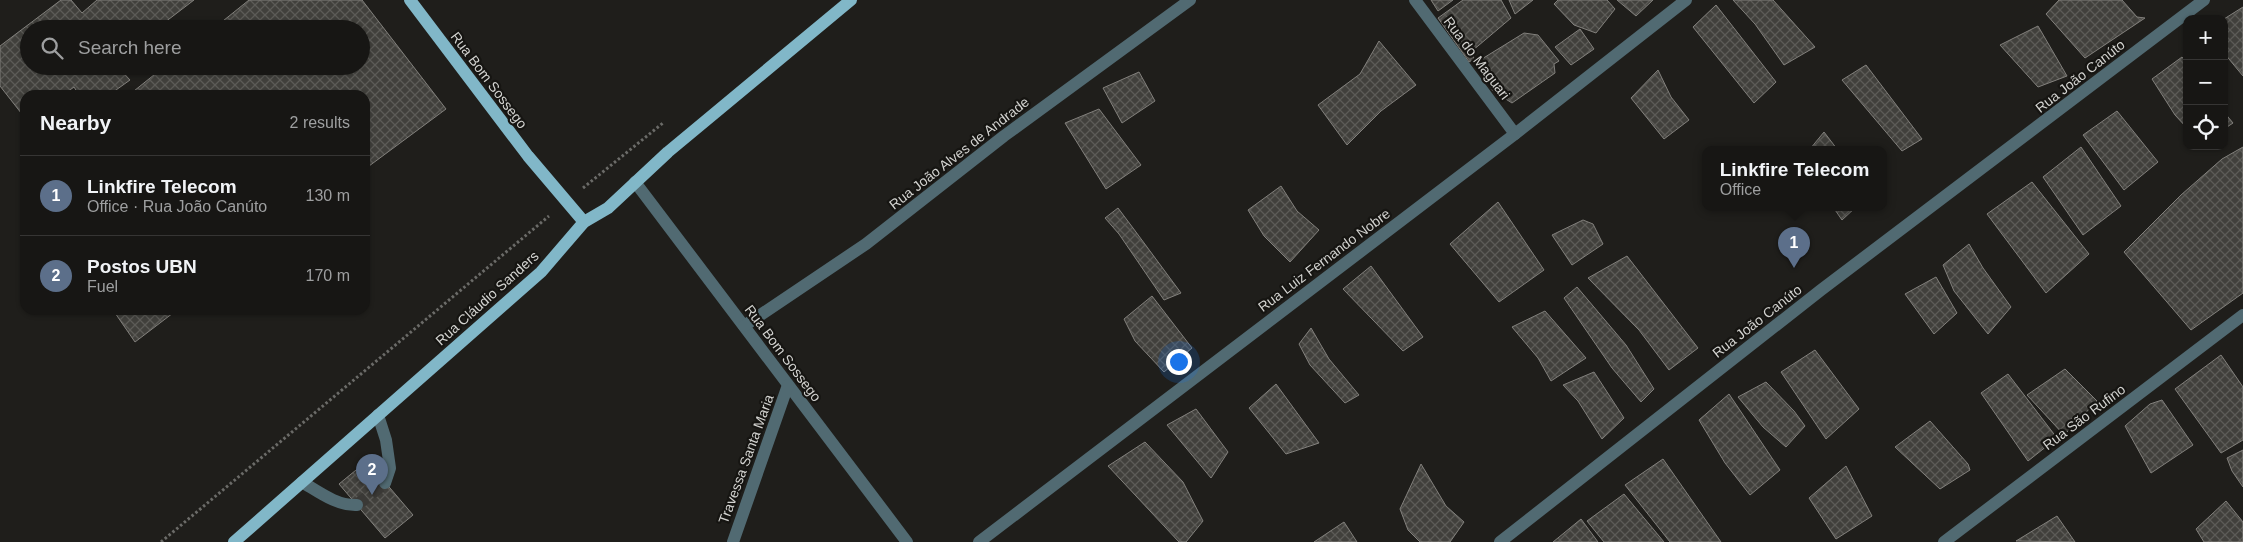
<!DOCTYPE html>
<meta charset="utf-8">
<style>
:root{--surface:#171614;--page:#201f1d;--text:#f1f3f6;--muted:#9e9fa0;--line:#363534;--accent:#d93025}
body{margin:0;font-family:Helvetica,sans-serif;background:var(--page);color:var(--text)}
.controls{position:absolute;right:15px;top:15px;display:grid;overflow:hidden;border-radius:10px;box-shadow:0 1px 4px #0004}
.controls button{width:45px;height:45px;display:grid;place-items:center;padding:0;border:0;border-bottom:1px solid var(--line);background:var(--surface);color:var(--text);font:25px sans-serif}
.you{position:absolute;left:1178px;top:361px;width:18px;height:18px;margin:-12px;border:4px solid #fff;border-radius:50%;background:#1a73e8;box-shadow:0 0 0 8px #1a73e833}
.badge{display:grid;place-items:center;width:32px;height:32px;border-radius:50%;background:var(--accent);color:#fff;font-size:16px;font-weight:700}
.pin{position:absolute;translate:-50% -41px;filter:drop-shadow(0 1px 2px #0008)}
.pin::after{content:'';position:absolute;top:26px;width:18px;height:15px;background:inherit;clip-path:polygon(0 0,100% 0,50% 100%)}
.popup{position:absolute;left:1702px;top:146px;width:185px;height:65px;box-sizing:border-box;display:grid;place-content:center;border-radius:10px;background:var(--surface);filter:drop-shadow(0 1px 4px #0005);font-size:16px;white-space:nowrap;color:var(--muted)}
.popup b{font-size:19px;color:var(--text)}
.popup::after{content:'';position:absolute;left:50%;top:100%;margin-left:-10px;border:10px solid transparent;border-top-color:var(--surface)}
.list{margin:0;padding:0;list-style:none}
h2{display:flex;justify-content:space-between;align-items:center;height:65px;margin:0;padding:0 20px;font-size:21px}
h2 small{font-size:16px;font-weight:400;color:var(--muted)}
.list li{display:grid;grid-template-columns:32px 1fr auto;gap:15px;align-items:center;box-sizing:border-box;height:80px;padding:0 20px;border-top:1px solid var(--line)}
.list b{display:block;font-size:19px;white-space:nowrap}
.list p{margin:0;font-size:16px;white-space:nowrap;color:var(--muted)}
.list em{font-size:16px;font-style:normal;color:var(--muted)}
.icon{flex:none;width:28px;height:28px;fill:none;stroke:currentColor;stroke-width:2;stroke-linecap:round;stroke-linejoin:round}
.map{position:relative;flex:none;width:2243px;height:542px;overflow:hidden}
.search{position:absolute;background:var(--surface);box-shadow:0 1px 4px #0004;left:20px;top:20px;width:350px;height:55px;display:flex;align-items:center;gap:12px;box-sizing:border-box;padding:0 18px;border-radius:28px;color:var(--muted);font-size:19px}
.panel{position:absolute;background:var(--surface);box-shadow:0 1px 4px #0004;left:20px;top:90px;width:350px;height:225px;border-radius:15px}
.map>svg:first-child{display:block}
.building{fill:url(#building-cross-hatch);stroke:#82807c}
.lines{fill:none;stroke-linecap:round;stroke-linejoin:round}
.minor-tunnel{stroke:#3a3936;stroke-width:12;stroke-dasharray:12 6;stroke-linecap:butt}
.path{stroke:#6b6b68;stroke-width:3;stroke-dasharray:2.5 2.5;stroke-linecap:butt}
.minor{stroke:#516a72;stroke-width:12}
.major{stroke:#81b7c8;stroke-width:12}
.labels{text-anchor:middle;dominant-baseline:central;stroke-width:4.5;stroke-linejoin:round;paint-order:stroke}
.street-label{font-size:14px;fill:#d3d3d0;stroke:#161512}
</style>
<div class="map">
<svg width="2243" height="542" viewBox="0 0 2243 542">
<defs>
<pattern id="building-cross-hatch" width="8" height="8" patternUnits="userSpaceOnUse" patternTransform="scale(1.25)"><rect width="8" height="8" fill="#41403c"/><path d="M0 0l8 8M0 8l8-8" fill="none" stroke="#5c5b57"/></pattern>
</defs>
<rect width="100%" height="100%" fill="#1f1e1b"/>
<g class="building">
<polygon points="61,0 71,0 82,13 97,0 194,0 156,29 29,29 29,66 117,66 130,80 109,95 79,95 74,87 63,95 25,95 25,118 0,86 0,46"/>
<polygon points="249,0 362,0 446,109 365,169 365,95 129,95 165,66 361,66 361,29 213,29"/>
<polygon points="1431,0 1453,0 1438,11"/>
<polygon points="1463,0 1501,0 1511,18 1472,51 1474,59 1469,62 1438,18"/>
<polygon points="1509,0 1533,0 1515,14"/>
<polygon points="1558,0 1607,0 1615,9 1596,33 1574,25 1554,4"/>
<polygon points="1617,0 1653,0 1636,16"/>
<polygon points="1733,0 1773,0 1815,47 1784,65 1755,24"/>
<polygon points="2059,0 2122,0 2137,17 2145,18 2085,58 2046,14"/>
<polygon points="1716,5 1776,82 1754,103 1693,27"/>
<polygon points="2243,7 2243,76 2224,53 2224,19"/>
<polygon points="2038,26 2067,76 2038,87 2000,45"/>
<polygon points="1580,29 1594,49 1571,65 1555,47"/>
<polygon points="1524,33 1538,35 1559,61 1554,64 1555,73 1512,103 1493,91 1477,62"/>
<polygon points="1379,41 1416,85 1381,111 1347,145 1318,105 1360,74"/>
<polygon points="2182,57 2187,63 2187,128 2175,115 2152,79"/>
<polygon points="1866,65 1922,139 1902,151 1842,80"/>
<polygon points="1658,70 1671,97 1689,120 1664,139 1631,98"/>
<polygon points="1139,72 1155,101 1122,123 1103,88"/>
<polygon points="1099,109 1141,165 1106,189 1065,123"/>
<polygon points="2117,111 2158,162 2124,190 2083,135"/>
<polygon points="2224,112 2233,123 2224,129"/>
<polygon points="1824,132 1837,149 1810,149"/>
<polygon points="2081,147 2121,206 2083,235 2043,177"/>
<polygon points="2243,147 2243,293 2191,330 2124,252 2181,195 2222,159"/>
<polygon points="2032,182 2089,254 2046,293 1987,214"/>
<polygon points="1281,186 1297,211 1319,230 1290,262 1264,236 1248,210"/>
<polygon points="1498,202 1544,270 1499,302 1450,244"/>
<polygon points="1833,207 1856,207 1842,220"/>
<polygon points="1118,208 1133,228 1181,293 1164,300 1119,234 1105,218"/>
<polygon points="1583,220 1593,224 1603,244 1572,265 1552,235"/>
<polygon points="1969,244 1983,268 2011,307 1988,334 1954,291 1943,265"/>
<polygon points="1627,256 1698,348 1669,370 1639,330 1588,278"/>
<polygon points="1371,266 1423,337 1403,351 1343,289"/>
<polygon points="1936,277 1957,313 1934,334 1905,294"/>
<polygon points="1577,287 1626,345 1654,389 1641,402 1612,368 1564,298"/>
<polygon points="1152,296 1192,348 1164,372 1135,341 1124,319"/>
<polygon points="113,310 177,310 135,342"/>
<polygon points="1545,311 1586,358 1551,381 1538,358 1512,327"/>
<polygon points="1311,328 1329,359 1359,395 1345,403 1310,365 1299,344"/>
<polygon points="1815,350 1859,409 1826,439 1781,372"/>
<polygon points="2221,355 2243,387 2243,440 2221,453 2175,389"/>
<polygon points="2065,369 2097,401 2064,435 2027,395"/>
<polygon points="1594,372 1624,418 1602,439 1578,401 1563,385"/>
<polygon points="2008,374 2057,438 2028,461 1981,393"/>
<polygon points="1766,382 1794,411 1805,426 1786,447 1763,427 1738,397"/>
<polygon points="1276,384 1319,443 1286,454 1249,408"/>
<polygon points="1729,394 1780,470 1750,495 1725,463 1699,420"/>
<polygon points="2162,400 2193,445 2151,473 2125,426 2150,404"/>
<polygon points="1196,409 1228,452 1211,478 1167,425"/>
<polygon points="1930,421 1968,464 1970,470 1940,489 1895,447"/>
<polygon points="1145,442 1183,482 1203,521 1186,542 1179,542 1108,466"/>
<polygon points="2243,450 2243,487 2232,471 2227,458"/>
<polygon points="1663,459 1721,542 1670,542 1625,485"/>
<polygon points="367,461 413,515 385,538 339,484"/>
<polygon points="1421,464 1446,506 1464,522 1450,542 1420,542 1408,530 1400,509"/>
<polygon points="1846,466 1872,516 1836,539 1809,498"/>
<polygon points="1624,494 1664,542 1604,542 1587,521"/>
<polygon points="2226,501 2243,522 2243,542 2204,542 2196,529"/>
<polygon points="2057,516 2075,542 2016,541"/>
<polygon points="1581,519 1598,542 1553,542"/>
<polygon points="1344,522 1357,542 1314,542"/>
</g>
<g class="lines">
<polyline class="minor-tunnel" points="357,505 385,483"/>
<g class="path">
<polyline points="583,188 663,123"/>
<polyline points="161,542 549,216"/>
</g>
<g class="minor">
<polyline points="1415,0 1515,134"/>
<polyline points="635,182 907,542"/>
<polyline points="744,326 866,244 1004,136 1190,0"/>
<polyline points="378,415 386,440 390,468 385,483"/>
<path d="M302,482c17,10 35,24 55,23"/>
<polyline points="733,542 788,385"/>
<polyline points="979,542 1515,134 1686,0"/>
<polyline points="1500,542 1821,290 2204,0"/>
<polyline points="1944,542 2243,315"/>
</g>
<g class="major">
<polyline points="410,0 528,156 584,222"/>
<polyline points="234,542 541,272 584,222 608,208 668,152 851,0"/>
</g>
</g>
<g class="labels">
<g class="street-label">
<text transform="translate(1477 58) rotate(53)">Rua do Maguari</text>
<text transform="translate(2080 76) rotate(-38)">Rua João Canúto</text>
<text transform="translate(489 80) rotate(53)">Rua Bom Sossego</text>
<text transform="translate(959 153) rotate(-38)">Rua João Alves de Andrade</text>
<text transform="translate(1324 260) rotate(-37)">Rua Luiz Fernando Nobre</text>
<text transform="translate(487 298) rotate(-42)">Rua Cláudio Sanders</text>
<text transform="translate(1757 321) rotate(-38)">Rua João Canúto</text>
<text transform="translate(783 353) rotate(53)">Rua Bom Sossego</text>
<text transform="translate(2084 417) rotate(-37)">Rua São Rufino</text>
<text transform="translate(746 459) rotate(-70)">Travessa Santa Maria</text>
</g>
</g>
</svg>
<div class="controls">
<button>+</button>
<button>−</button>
<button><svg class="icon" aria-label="locate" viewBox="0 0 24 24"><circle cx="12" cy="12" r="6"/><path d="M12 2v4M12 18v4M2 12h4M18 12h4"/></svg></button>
</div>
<div class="you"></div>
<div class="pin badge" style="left:1794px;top:268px;background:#5c6f8a">1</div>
<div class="popup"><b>Linkfire Telecom</b>Office</div>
<div class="pin badge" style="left:372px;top:495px;background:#5c6f8a">2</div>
<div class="search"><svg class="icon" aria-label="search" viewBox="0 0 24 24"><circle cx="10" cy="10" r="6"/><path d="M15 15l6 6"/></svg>Search here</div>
<section class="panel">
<h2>Nearby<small>2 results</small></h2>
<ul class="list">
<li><span class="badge" style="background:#5c6f8a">1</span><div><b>Linkfire Telecom</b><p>Office · Rua João Canúto</p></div><em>130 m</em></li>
<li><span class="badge" style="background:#5c6f8a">2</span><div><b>Postos UBN</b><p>Fuel</p></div><em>170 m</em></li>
</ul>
</section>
</div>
